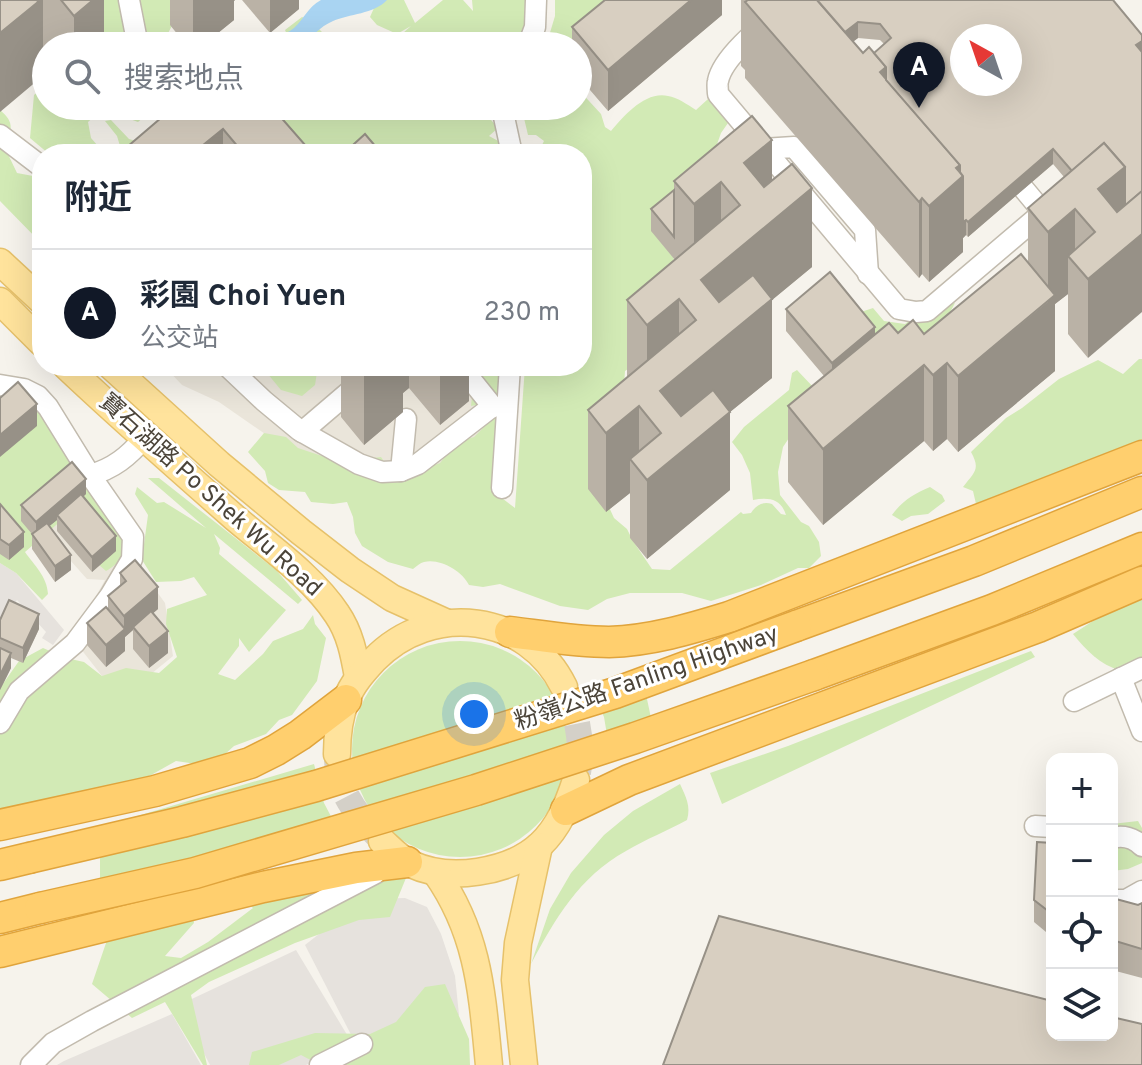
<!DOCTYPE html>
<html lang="zh">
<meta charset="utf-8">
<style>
:root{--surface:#fff;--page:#f2f2f3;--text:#1f2937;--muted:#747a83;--line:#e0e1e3;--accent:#111827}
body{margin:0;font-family:Overpass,"Noto Sans SC",sans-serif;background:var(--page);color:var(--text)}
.controls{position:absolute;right:24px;bottom:24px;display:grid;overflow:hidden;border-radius:16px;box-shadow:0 8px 32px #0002}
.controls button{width:72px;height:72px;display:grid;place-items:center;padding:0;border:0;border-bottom:2px solid var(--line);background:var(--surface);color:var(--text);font:40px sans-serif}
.compass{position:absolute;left:950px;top:24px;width:72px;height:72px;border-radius:50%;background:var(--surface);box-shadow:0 8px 32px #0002;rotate:320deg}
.you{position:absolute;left:474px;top:714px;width:28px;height:28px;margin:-20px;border:6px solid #fff;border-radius:50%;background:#1a73e8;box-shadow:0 0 0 12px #1a73e833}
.badge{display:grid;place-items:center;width:52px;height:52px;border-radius:50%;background:var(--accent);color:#fff;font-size:26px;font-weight:700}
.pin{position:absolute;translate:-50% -66px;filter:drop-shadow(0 2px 4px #0008)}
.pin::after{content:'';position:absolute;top:42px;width:28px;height:24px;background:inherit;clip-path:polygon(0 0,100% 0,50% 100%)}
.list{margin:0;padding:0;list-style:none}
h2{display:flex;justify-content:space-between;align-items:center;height:104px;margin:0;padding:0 32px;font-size:34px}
h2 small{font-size:26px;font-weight:400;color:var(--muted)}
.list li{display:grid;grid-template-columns:52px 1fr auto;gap:24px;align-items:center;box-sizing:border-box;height:128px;padding:0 32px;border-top:2px solid var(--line)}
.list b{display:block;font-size:30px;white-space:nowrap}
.list p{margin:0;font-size:26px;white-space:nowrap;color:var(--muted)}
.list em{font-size:26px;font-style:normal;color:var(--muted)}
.icon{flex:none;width:44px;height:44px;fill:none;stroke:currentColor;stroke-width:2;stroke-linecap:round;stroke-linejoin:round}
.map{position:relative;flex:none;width:1142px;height:1065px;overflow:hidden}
.search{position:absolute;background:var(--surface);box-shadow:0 8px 32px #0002;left:32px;top:32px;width:560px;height:88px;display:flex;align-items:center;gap:20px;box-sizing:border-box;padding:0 28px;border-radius:44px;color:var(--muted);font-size:30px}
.panel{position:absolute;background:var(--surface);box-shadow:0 8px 32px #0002;left:32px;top:144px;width:560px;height:232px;border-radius:32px}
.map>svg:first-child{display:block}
.residential{fill:#eae5da}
.industrial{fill:#e6e2dd}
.green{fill:#d2eab5}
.water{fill:#a9d4f2}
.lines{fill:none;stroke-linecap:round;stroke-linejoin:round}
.major-tunnel{stroke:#d4d0c8;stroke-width:26;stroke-dasharray:26 13;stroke-linecap:butt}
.minor-casing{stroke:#c2bbae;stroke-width:23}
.major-casing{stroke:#e6c16a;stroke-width:29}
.highway-casing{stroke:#e0a43c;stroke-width:33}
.minor{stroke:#fff;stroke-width:20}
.major{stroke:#ffe39c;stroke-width:26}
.highway{stroke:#ffcf6e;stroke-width:30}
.highway-bridge-casing{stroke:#e0a43c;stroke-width:33;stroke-linecap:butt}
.highway-bridge{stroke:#ffcf6e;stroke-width:30}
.wall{fill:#bab2a6;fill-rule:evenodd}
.shaded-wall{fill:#979187}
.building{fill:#d8cfc1;stroke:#979187;stroke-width:2;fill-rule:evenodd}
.labels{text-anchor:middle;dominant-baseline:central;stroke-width:6;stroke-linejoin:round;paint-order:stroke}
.street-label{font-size:24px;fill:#4b4439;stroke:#fff}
</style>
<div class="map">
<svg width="1142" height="1065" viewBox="0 0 1142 1065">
<rect width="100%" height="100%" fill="#f6f3ec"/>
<g class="residential">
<polygon points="164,366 504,366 494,493 374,499 268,436 219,402 182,385"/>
<polygon points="84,501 139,567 165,603 173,656 151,674 102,676 70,635 81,623 105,580 87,579 46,533"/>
</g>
<g class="industrial">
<polygon points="0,563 16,573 64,630 53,645 42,638 46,632 17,600 0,625"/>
<polygon points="405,898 427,907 441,934 455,976 459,1015 364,1060 305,945 337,920 372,899"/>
<polygon points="296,950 352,1043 306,1065 210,1065 179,1005"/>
<polygon points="172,1014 201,1065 57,1065 64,1061"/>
</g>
<g class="green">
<polygon points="99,0 186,0 167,35 174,46 90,46"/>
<polygon points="386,0 404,0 415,23 443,0 463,0 473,11 472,0 531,0 521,46 388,46 411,26 397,34 377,25 370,17 374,8"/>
<polygon points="555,0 631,0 577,46 546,46 555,16"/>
<polygon points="302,17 311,21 323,33 322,42 331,44 340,41 337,46 292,46 285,30"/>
<polygon points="44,87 46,88 46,106 151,106 147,114 138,122 127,118 113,107 99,112 88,122 91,138 105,154 49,154 30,138 34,95"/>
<path d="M578,89l23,25 4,13 6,4c13,-15 34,-40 57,-35 9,1 20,9 28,14l12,-11 13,11 7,13 -7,10 -6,17 -63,81 21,26 10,25 -15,60 -43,29 -1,14 -27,96 17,37 13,11 6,12 19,28 18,1 71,-58 2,2 8,-1c5,-8 12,-12 21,-9l9,10 5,1c-5,-16 -17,-18 -33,-15l-3,-27 -8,-18 -10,-13 12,-15 45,-37 3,-17 5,-3 18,19 13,-3 24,-71 21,-7 11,13 21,3 15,-12 35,-9 -12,22 -148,104 -12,18 -5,25 2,23 21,27 8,4 10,16 2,14 -12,12h-11l-37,17 -50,16 -29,-8h-52l-23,6 -19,11 -28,-4 -60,-22 -17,3 -14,-2c-7,-14 -29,-27 -45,-23 -4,1 -7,4 -11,7l-25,-7 -26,-16 -7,-13 -2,-16 -6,-15 -14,2 -22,-2 -6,-10 -26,-2 -11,-7 -3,-12 -17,-19 16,-19 22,4 12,11 42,14 41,-5 5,7 38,5 16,-6 8,-10 13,-12 13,-4 27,-27 -7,82 21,16 10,-142h57v-212h-47l4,-3 5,-10 -8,-6h-8l-5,-21 1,-8h54z"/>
<polygon points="181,106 498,106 498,112 485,113 498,128 489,136 502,143 505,154 131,154 120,146 117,136 105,121 111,120 129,139 139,142"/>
<path d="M0,110c16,13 11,21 5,38l12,25 16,3 9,7v61l-42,-43z"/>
<path d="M1139,359h3v86l-149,60 -17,-1 -3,-13 -10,-4c11,-15 18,-17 8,-35l35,-34 16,-10 37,-29 39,-19 25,14z"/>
<polygon points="267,366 318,366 315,385 302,396 281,390 267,373"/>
<polygon points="457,366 504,366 502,400 471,406 473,387"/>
<path d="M0,374l29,10 3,18 59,92 32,28c1,23 6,36 -17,49l-7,-6 -21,-59 -53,46c9,13 22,24 23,42l-6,6 -26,-27 -16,-10z"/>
<polygon points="148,478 159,478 276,570 302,600 298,604 214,534 220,548 219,554 286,610 249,652 239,638 239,646 218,674 235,680 263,654 273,641 303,629 313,615 315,624 326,638 317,681 292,715 279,720 266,734 234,746 224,755 203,765 176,761 128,788 0,819 0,688 19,661 43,648 66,658 84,662 102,676 126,668 159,673 177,657 166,624 167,609 207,595 194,577 181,581 156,582 137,552 137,545 144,544 148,515 135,494 137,487 157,503 164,502 206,528"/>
<path d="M930,487l12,8 3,6 -17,13 -17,2 -9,5 -10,-6c11,-15 22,-21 38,-28z"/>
<path d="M1142,597v64l-21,10c-22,-7 -34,-20 -48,-37l20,-13z"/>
<circle cx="460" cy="749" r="108"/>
<polygon points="1031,651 1035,657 722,804 710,773 788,746"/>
<polygon points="641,671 657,746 607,735 604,717 591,688"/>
<polygon points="314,764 324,803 335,824 100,904 100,827"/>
<path d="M680,784c6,13 11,22 7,36 -20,11 -41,19 -61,31 -47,26 -71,68 -95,113l19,-55 21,-36 33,-38 29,-24z"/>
<polygon points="1138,821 1142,828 1142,863 1128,869 1112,871 1112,824"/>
<polygon points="307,866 406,878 390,917 359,920 295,943 209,982 191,995 207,1065 203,1065 165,1002 132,1018 92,984 106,943 102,918 190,896 194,923 165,956 181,958 208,942 253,908 226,886"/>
<polygon points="445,984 469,1039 470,1065 320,1065 301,1055 279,1065 249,1065 252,1052 315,1033 370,1034 396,1022 425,987"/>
</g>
<path class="water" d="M321,0h66c-13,14 -38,14 -54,21 -14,6 -20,15 -30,25h-35c7,-9 17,-11 26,-18 11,-10 13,-20 27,-28z"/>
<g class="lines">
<g class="major-tunnel">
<path d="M564,687c14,28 19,55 14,86"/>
<path d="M337,759c1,32 18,54 40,76"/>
</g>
<g class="minor-casing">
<g id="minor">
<polyline points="129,0 138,46"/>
<path d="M793,0c-21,18 -70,54 -75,81 -1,1 0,12 0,13l181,215 17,3 11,-1 120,-102"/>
<polyline points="528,46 535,27 536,0"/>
<polyline points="168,106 188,131"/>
<polyline points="505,106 504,117 512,154"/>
<polyline points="0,135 42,167"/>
<polyline points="763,149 794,147 865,230 868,274"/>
<polyline points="1008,170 1043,212"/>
<polyline points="227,366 264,401 299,430 359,464 382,472 401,471 418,464 489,409 493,407 460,366"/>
<polyline points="0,385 24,389 38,396 48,407 90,475 133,537 132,559 110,596 75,643 19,691 0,723"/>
<polyline points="302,432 350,391"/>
<polyline points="401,471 406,419"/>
<path d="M90,475c23,-6 39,-19 54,-37"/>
<polyline points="502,488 510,366"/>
<polyline points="1121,678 1142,731"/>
<polyline points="1074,701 1142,668"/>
<polyline points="1035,826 1052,827"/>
<path d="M1112,838c11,-3 22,0 30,8"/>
<polyline points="1112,900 1126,900 1142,891"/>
<polyline points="31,1065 53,1043 92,1021 376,873"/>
<polyline points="320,1065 362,1044"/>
</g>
</g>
<g class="major-casing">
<g id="major">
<polyline points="0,262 42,301"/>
<polyline points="0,301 42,343"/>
<path d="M66,366c55,52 112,102 169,152 33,28 78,59 102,96 13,19 17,40 21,63"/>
<polyline points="111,366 219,464 301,532 350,570 392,598 445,622"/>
<path d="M337,754c0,-18 2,-37 9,-54 6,-16 17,-28 28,-40 57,-59 154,-47 190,27"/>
<path d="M382,841c9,8 18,18 29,23 38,18 98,9 129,-19 19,-18 28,-41 36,-65"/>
<path d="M436,873c43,61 46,121 53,192"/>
<polyline points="524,1065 515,980 518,943 539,846"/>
</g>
</g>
<g class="highway-casing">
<g id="highway">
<polyline points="796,626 974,561 1142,492"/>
<path d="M510,632c32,4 66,10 99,10 41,-1 81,-13 120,-25l413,-161"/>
<polyline points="814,675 992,610 1142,548"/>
<polyline points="566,810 629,780 1038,627 1142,582"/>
<polyline points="0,825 155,791 250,763 276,750 300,735 346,700"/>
<polyline points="0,865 29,858"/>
<polyline points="0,918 40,908"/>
<polyline points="0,952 263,887 356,868 407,862"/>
</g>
</g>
<use href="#minor" class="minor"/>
<use href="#major" class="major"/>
<use href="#highway" class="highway"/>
<g class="highway-bridge-casing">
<g id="highway-bridge">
<polyline points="29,858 182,822 316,786 615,693 796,626"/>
<polyline points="40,908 195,873 476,790 635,738 814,675"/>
</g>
</g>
<use href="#highway-bridge" class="highway-bridge"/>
</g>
<g class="wall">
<polygon points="0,0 104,0 104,46 46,46 46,61 43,58 38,62 38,80"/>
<polygon points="170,0 235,0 234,1 234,20 202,46 187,46 170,25"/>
<polygon points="242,0 299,0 299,9 270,33"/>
<polygon points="722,0 722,15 608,111 578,76 578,46 572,46 572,27"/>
<path d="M741,0h372l-25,358 -20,-24v-40l-13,10v67l-97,81 -11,-13 -14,12 -9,-10 -101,84 -35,-43v-76l36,-30 -38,-45v-22l89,25h49l104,-72v-54l36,-31 -11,-13 -85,73 -2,-2 -3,3v14l-34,30 -7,-8 -3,4 -174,-200v-8l-4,-4zM858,38l22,2 4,4 -10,9h-11l-10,-12z"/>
<polygon points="175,106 313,154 120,154"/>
<polygon points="674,181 772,181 812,267 772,300 772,378 730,412 730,490 647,559 630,538 630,493 606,512 588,489 588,410 627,378 627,300 675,260 651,231 651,209 674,190"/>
<polygon points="341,366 469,366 469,401 440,425 409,388 403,393 403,412 364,445 341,417"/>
<polygon points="86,494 83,497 116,551 92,572 57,531 57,520 49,526 71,570 55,582 32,549 32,534 21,521 21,505"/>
<polygon points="0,504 24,547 9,560 0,554"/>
<polygon points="120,573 158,609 153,613 168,653 149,668 133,649 133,630 125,637 125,651 106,667 87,645 87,623 108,609 108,596 120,586"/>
<polygon points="0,620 39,629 23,663 11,658 11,668 0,690"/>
<polygon points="1052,843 1052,937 1034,922 1034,900"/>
<polygon points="1142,903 1142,978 1112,970 1112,911 1138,905"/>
</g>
<g class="shaded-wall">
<polygon points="29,0 43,0 43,58 38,62 38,80 0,112 0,33"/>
<polygon points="61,0 104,0 104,46 74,46 74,16"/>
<polygon points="193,0 235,0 234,1 234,20 202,46 193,46"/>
<polygon points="270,0 299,0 299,9 270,33"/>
<polygon points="691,0 722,0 722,15 608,111 608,70"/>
<polygon points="858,22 858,38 829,61 829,46"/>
<polygon points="1142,41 1142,56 1136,45"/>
<polygon points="886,67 886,141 880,72"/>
<polygon points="223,129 223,154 192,154"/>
<polygon points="772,140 772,219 744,163"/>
<polygon points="1053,149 1053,164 968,237 968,222"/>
<polygon points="960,165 963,176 966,220 966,235 963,238 963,252 929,282 929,206 956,168"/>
<polygon points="1125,167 1125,245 1098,189"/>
<polygon points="721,182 721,221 694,283 694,204"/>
<polygon points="812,188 812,267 772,300 772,378 730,412 730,490 647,559 647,480 684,450 660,393 647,403 647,325 679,299 679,375 701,357 701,280"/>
<polygon points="922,198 922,274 919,278 919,202"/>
<polygon points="1075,209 1075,264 1068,256 1068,294 1055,304 1055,371 958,452 958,376 1048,302 1048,232"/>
<polygon points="1142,234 1142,312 1088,358 1088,279"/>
<polygon points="875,327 875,349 832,385 832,363"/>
<polygon points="947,363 947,439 933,451 933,375"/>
<polygon points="924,365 924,441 823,525 823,449"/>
<polygon points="364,366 409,366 409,388 403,393 403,412 364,445"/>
<polygon points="440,366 469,366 469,401 440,425"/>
<polygon points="37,404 37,426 0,457 0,435"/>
<polygon points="639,406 639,470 630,459 630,493 606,512 606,433"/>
<polygon points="86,479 86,494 59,518 57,515 57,520 36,537 36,522"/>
<polygon points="24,532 24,547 9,560 9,545"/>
<polygon points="116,536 116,551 92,572 92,557"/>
<polygon points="71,555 71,570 55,582 55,566"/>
<polygon points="158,587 158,609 135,629 133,627 133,630 125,637 125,651 106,667 106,645 124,630 124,616"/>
<polygon points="39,614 39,629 23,663 23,648"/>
<polygon points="168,631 168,653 149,668 149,646"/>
<polygon points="11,653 11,668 0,690 0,675"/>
</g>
<g class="building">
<polygon points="0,0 37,0 38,2 0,33"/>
<polygon points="61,0 93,0 74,16"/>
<polygon points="605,0 691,0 608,70 572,27"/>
<polygon points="748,0 817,0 863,53 869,47 886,67 880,72 960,165 956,168 963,176 929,206 922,198 919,202 745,2"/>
<path d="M819,0h294l29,35v6l-6,4 6,7v139l-17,15v-39l-21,-24 -32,28 -19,-22 -85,73 -2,-2 -3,2v-46l-3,-4v-7l-74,-85v-13l-12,-14 17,-15 -11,-14 -22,-2 -13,10 -27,-31zM962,36h48v48h-48z"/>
<polygon points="175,106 271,106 313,154 244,154 223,129 192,154 120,154 120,153"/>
<polygon points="752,116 772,140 744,163 764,187 792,164 812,188 701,280 719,302 753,275 772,299 660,391 681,416 713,390 730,412 647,480 630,459 661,433 639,406 606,433 588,410 696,320 679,299 647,325 627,300 740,205 721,182 694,204 674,181"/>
<polygon points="365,134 382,154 343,154"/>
<polygon points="1104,143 1125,167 1098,189 1117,212 1142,191 1142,234 1088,279 1068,256 1095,232 1075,209 1048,232 1028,208"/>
<polygon points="674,190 674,237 651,209"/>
<polygon points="1021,254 1055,295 958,376 947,363 933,375 924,365 823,449 788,406 889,323 898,333 913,320 924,334"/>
<polygon points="830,272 875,327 832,363 786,309"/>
<polygon points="18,382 37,404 0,435 0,398"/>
<polygon points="72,462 86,479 36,522 21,505"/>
<polygon points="81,494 116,536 92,557 57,515"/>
<polygon points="0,504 24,532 9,545 0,539"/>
<polygon points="47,523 71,555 55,566 32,534"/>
<polygon points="135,560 158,587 124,616 108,596 126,581 120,573"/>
<polygon points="9,600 39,614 23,648 0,638 0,620"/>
<polygon points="106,607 125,629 106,645 87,623"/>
<polygon points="151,611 168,631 149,646 133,627"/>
<polygon points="0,648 11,653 0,675"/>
<polygon points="1037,842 1052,843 1052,914 1034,900"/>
<polygon points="1116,899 1138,905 1142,903 1142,949 1112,940 1112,911"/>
<polygon points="719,916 1052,1001 1052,1035 1112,1035 1112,1017 1142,1024 1142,1065 663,1065"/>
</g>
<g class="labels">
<g class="street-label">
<text transform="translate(210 496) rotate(42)">寶石湖路 Po Shek Wu Road</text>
<text transform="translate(647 679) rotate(-19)">粉嶺公路 Fanling Highway</text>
</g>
</g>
</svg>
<div class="controls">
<button>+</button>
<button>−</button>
<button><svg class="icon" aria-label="locate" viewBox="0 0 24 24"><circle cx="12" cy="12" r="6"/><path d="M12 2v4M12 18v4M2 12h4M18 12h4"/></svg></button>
<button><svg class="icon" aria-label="layers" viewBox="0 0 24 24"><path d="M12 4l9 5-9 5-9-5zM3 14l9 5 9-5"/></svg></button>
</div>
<svg class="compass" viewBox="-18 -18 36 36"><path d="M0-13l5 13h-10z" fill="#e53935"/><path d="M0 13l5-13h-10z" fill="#747a83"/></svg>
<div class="you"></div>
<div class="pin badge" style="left:919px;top:108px">A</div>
<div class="search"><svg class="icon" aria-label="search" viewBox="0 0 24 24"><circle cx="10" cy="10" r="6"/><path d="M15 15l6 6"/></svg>搜索地点</div>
<section class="panel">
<h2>附近<small></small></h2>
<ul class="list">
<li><span class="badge">A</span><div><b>彩園 Choi Yuen</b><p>公交站</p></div><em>230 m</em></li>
</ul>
</section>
</div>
